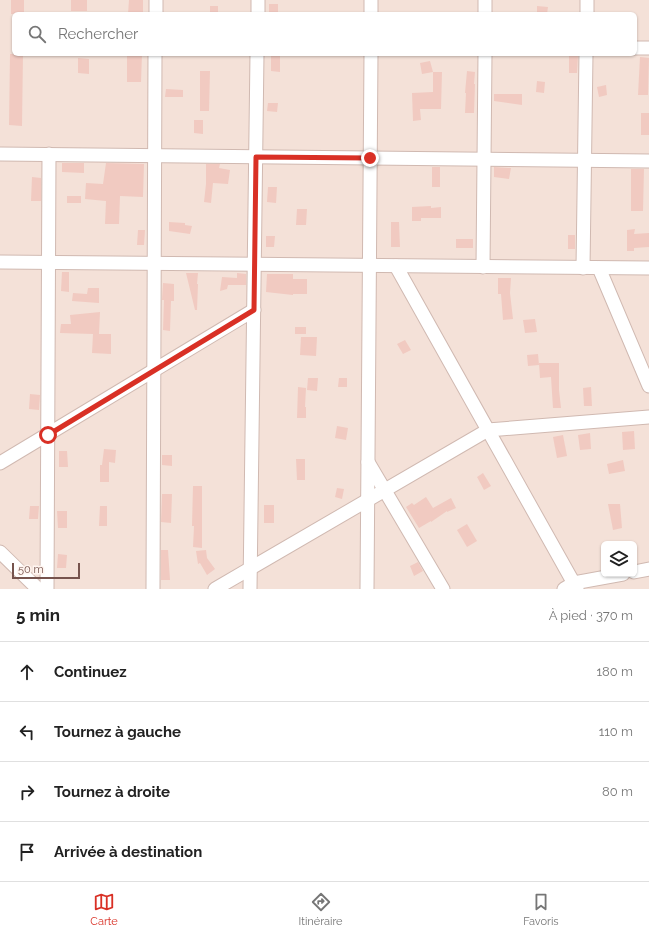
<!DOCTYPE html>
<html lang="fr">
<meta charset="utf-8">
<style>
:root{--surface:#fff;--page:#f2f2f2;--text:#222;--muted:#767676;--line:#e0e0e0;--accent:#d93025}
body{margin:0;font-family:Raleway,sans-serif;background:var(--page);color:var(--text)}
.controls{position:absolute;right:12px;bottom:12px;display:grid;overflow:hidden;border-radius:6px;box-shadow:0 1px 3px #0004}
.controls button{width:36px;height:36px;display:grid;place-items:center;padding:0;border:0;border-bottom:1px solid var(--line);background:var(--surface);color:var(--text);font:20px sans-serif}
.scale{position:absolute;left:12px;bottom:10px;width:68px;box-sizing:border-box;padding-left:4px;border:2px solid #76534d;border-top:0;font-size:11px;line-height:14px;white-space:nowrap;color:#76534d;-webkit-text-stroke:3px #fff5f0;paint-order:stroke}
.stop{position:absolute;width:12px;height:12px;margin:-9px;border:3px solid #d93025;border-radius:50%;background:#fff}
.stop.end{background:#d93025;border-color:#fff;box-shadow:0 1px 4px #0008}
.list{margin:0;padding:0;list-style:none}
h2{display:flex;justify-content:space-between;align-items:center;height:52px;margin:0;padding:0 16px;font-size:17px}
h2 small{font-size:13px;font-weight:400;color:var(--muted)}
.list li{display:grid;grid-template-columns:26px 1fr auto;gap:12px;align-items:center;box-sizing:border-box;height:60px;padding:0 16px;border-top:1px solid var(--line)}
.list b{display:block;font-size:15px;white-space:nowrap}
.list em{font-size:13px;font-style:normal;color:var(--muted)}
.icon{flex:none;width:22px;height:22px;fill:none;stroke:currentColor;stroke-width:2;stroke-linecap:round;stroke-linejoin:round}
.map{position:relative;flex:none;width:649px;height:589px;overflow:hidden}
.search{position:absolute;background:var(--surface);box-shadow:0 1px 3px #0004;left:12px;right:12px;top:12px;height:44px;display:flex;align-items:center;gap:10px;box-sizing:border-box;padding:0 14px;border-radius:6px;color:var(--muted);font-size:15px}
.sheet{height:292px;background:var(--surface)}
nav{display:flex;justify-content:space-around;align-items:center;box-sizing:border-box;height:56px;border-top:1px solid var(--line);background:var(--surface);font-size:11px;color:var(--muted)}
nav a{display:grid;justify-items:center;gap:2px}
nav .on{color:var(--accent)}
.map>svg:first-child{display:block}
.residential{fill:#f4e1d8;fill-rule:evenodd}
.building{fill:#f1cac1}
.lines{fill:none;stroke-linecap:round;stroke-linejoin:round}
.minor-casing{stroke:#d0b9b1;stroke-width:15}
.minor{stroke:#fff;stroke-width:13}
.route{stroke:#d93025;stroke-width:5}
</style>
<div class="map">
<svg width="649" height="589" viewBox="0 0 649 589">
<rect width="100%" height="100%" fill="#fcf1e9"/>
<path class="residential" d="M0,0h649v589h-649zM14,14h621v40h-621zM604,544h30v30h-30z"/>
<g class="building">
<rect x="11" y="0" width="13" height="14"/>
<rect x="71" y="0" width="16" height="11"/>
<polygon points="129,0 143,0 143,14 128,14"/>
<rect x="269" y="4" width="9" height="10"/>
<rect x="210" y="6" width="8" height="8"/>
<polygon points="537,6 548,7 547,14 537,14"/>
<polygon points="10,54 23,54 22,126 9,125"/>
<polygon points="127,54 142,54 141,82 127,82"/>
<polygon points="271,55 280,55 280,72 271,71"/>
<polygon points="569,56 578,56 577,73 569,73"/>
<polygon points="640,57 649,58 648,95 638,95"/>
<polygon points="78,58 89,59 89,74 78,73"/>
<polygon points="430,61 433,72 422,74 420,63"/>
<polygon points="200,71 210,71 209,111 200,111"/>
<polygon points="467,71 475,72 474,84 475,84 474,113 465,113 466,93 465,93"/>
<polygon points="433,72 442,72 441,109 420,109 421,120 413,121 412,93 433,92"/>
<polygon points="537,81 545,82 544,93 536,92"/>
<polygon points="606,85 607,95 599,97 597,87"/>
<polygon points="166,89 183,90 183,97 165,97"/>
<polygon points="494,94 522,94 522,105 494,101"/>
<polygon points="268,103 278,103 277,112 267,111"/>
<rect x="641" y="113" width="8" height="22"/>
<polygon points="194,120 203,120 203,134 194,133"/>
<polygon points="62,163 84,163 84,173 62,172"/>
<polygon points="106,163 144,164 143,197 120,196 119,224 105,224 106,201 85,199 86,183 103,184"/>
<polygon points="206,164 220,164 219,168 230,170 228,184 213,183 211,203 204,202 206,184"/>
<rect x="432" y="167" width="8" height="20"/>
<polygon points="494,167 511,168 509,179 494,177"/>
<polygon points="631,169 644,169 643,211 631,211"/>
<polygon points="32,177 41,178 41,201 31,201"/>
<polygon points="268,187 277,187 276,203 267,202"/>
<rect x="67" y="196" width="14" height="7"/>
<polygon points="431,206 431,208 441,207 441,218 421,218 421,221 412,221 412,207"/>
<polygon points="297,209 307,209 306,225 296,225"/>
<polygon points="169,222 185,223 185,225 192,226 190,234 169,231"/>
<polygon points="391,222 399,222 400,247 391,247"/>
<polygon points="635,229 634,234 649,233 649,247 634,248 634,251 627,251 627,230"/>
<polygon points="138,230 145,230 144,245 137,245"/>
<rect x="568" y="235" width="7" height="14"/>
<polygon points="266,236 275,236 274,247 266,247"/>
<rect x="456" y="239" width="17" height="9"/>
<polygon points="62,272 69,272 69,292 61,291"/>
<polygon points="186,273 198,273 197,284 198,284 197,310 195,310"/>
<polygon points="237,273 246,274 246,285 228,285 227,289 220,291 222,277 237,278"/>
<polygon points="267,274 293,274 293,279 307,279 307,294 293,294 293,295 266,292"/>
<polygon points="498,278 511,278 510,293 513,319 503,320 501,294 498,294"/>
<polygon points="163,283 174,284 174,301 171,301 170,331 163,330 164,300 162,300"/>
<polygon points="88,288 99,288 99,303 72,301 73,293 87,294"/>
<polygon points="100,312 99,334 111,334 111,354 92,353 93,334 60,333 61,324 71,324 70,315"/>
<polygon points="535,319 537,332 525,333 523,320"/>
<rect x="295" y="327" width="11" height="7"/>
<polygon points="301,337 317,337 316,356 300,355"/>
<polygon points="405,340 411,350 403,354 397,344"/>
<polygon points="538,354 539,365 528,366 527,355"/>
<polygon points="539,363 559,363 559,390 561,408 553,408 551,377 540,378"/>
<polygon points="308,378 318,378 317,391 307,390"/>
<polygon points="339,378 347,378 347,387 338,387"/>
<polygon points="298,387 306,388 305,407 306,407 306,418 297,418"/>
<polygon points="591,387 592,406 584,406 583,388"/>
<polygon points="30,394 40,395 39,410 29,409"/>
<polygon points="337,426 348,428 346,440 335,438"/>
<polygon points="634,431 635,449 623,450 622,432"/>
<polygon points="590,433 591,449 580,450 578,435"/>
<polygon points="563,435 567,456 557,458 553,437"/>
<polygon points="104,449 116,450 115,463 109,462 109,482 100,482 100,465 102,465"/>
<polygon points="59,451 67,451 68,467 59,467"/>
<polygon points="162,455 172,455 172,466 162,465"/>
<polygon points="296,459 305,459 305,480 297,480"/>
<polygon points="623,460 625,471 609,474 607,464"/>
<polygon points="483,473 491,486 484,490 477,477"/>
<polygon points="193,486 202,486 202,548 193,547 194,526 192,526"/>
<polygon points="337,488 344,489 342,499 335,497"/>
<polygon points="162,494 172,494 171,523 161,522"/>
<polygon points="426,497 433,508 451,498 456,508 447,512 447,511 431,522 431,521 419,528 406,507 412,503 414,505"/>
<polygon points="608,504 620,504 622,528 613,530"/>
<rect x="264" y="505" width="10" height="18"/>
<polygon points="30,506 39,506 38,519 29,519"/>
<polygon points="100,506 107,506 107,526 99,526"/>
<polygon points="57,511 67,511 67,528 58,528"/>
<polygon points="467,524 477,541 467,547 457,530"/>
<polygon points="161,550 168,550 170,580 161,580"/>
<polygon points="206,550 207,558 215,569 207,575 200,563 198,564 196,551"/>
<polygon points="58,554 67,555 66,568 57,568"/>
<polygon points="418,562 423,571 414,576 410,566"/>
</g>
<g class="lines">
<g class="minor-casing">
<g id="minor">
<polyline points="156,14 156,0"/>
<polyline points="258,14 258,0"/>
<polyline points="371,14 371,0"/>
<polyline points="485,14 485,0"/>
<polyline points="587,14 587,0"/>
<polyline points="635,48 649,48"/>
<polyline points="0,154 649,161"/>
<polyline points="0,262 649,268"/>
<polyline points="396,266 577,589"/>
<polyline points="483,267 485,54"/>
<polyline points="583,268 586,54"/>
<polyline points="599,268 649,386"/>
<polyline points="368,462 443,589"/>
<polyline points="0,463 254,310"/>
<polyline points="0,552 38,589"/>
<polyline points="634,572 649,569"/>
<polyline points="47,589 49,154"/>
<polyline points="153,589 155,54"/>
<polyline points="215,589 488,430 649,417"/>
<polyline points="250,589 257,54"/>
<polyline points="367,589 371,54"/>
<polyline points="564,589 574,583 623,574"/>
</g>
</g>
<use href="#minor" class="minor"/>
</g>
<g class="lines">
<polyline class="route" points="48,435 254,310 256,157 370,158"/>
</g>
</svg>
<div class="controls">
<button><svg class="icon" aria-label="layers" viewBox="0 0 24 24"><path d="M12 4l9 5-9 5-9-5zM3 14l9 5 9-5"/></svg></button>
</div>
<div class="scale">50 m</div>
<div class="stop" style="left:48px;top:435px"></div>
<div class="stop end" style="left:370px;top:158px"></div>
<div class="search"><svg class="icon" aria-label="search" viewBox="0 0 24 24"><circle cx="10" cy="10" r="6"/><path d="M15 15l6 6"/></svg>Rechercher</div>
</div>
<section class="sheet">
<h2>5 min<small>À pied · 370 m</small></h2>
<ul class="list">
<li><svg class="icon" aria-label="ahead" viewBox="0 0 24 24"><path d="M12 20V5M6 11l6-6 6 6"/></svg><div><b>Continuez</b></div><em>180 m</em></li>
<li><svg class="icon" aria-label="left" viewBox="0 0 24 24"><path d="M17 20v-9H6M10 6l-5 5 5 5"/></svg><div><b>Tournez à gauche</b></div><em>110 m</em></li>
<li><svg class="icon" aria-label="right" viewBox="0 0 24 24"><path d="M7 20v-9h11M14 6l5 5-5 5"/></svg><div><b>Tournez à droite</b></div><em>80 m</em></li>
<li><svg class="icon" aria-label="arrive" viewBox="0 0 24 24"><path d="M6 21V4h12l-3 4 3 4H6"/></svg><div><b>Arrivée à destination</b></div></li>
</ul>
</section>
<nav>
<a class="on"><svg class="icon" aria-label="map" viewBox="0 0 24 24"><path d="M3 6l6-2 6 2 6-2v14l-6 2-6-2-6 2zM9 4v14M15 6v14"/></svg>Carte</a>
<a><svg class="icon" aria-label="directions" viewBox="0 0 24 24"><path d="M12 3l9 9-9 9-9-9zM9 14v-3h6M13 9l2 2-2 2"/></svg>Itinéraire</a>
<a><svg class="icon" aria-label="saved" viewBox="0 0 24 24"><path d="M7 4h10v16l-5-4-5 4z"/></svg>Favoris</a>
</nav>
